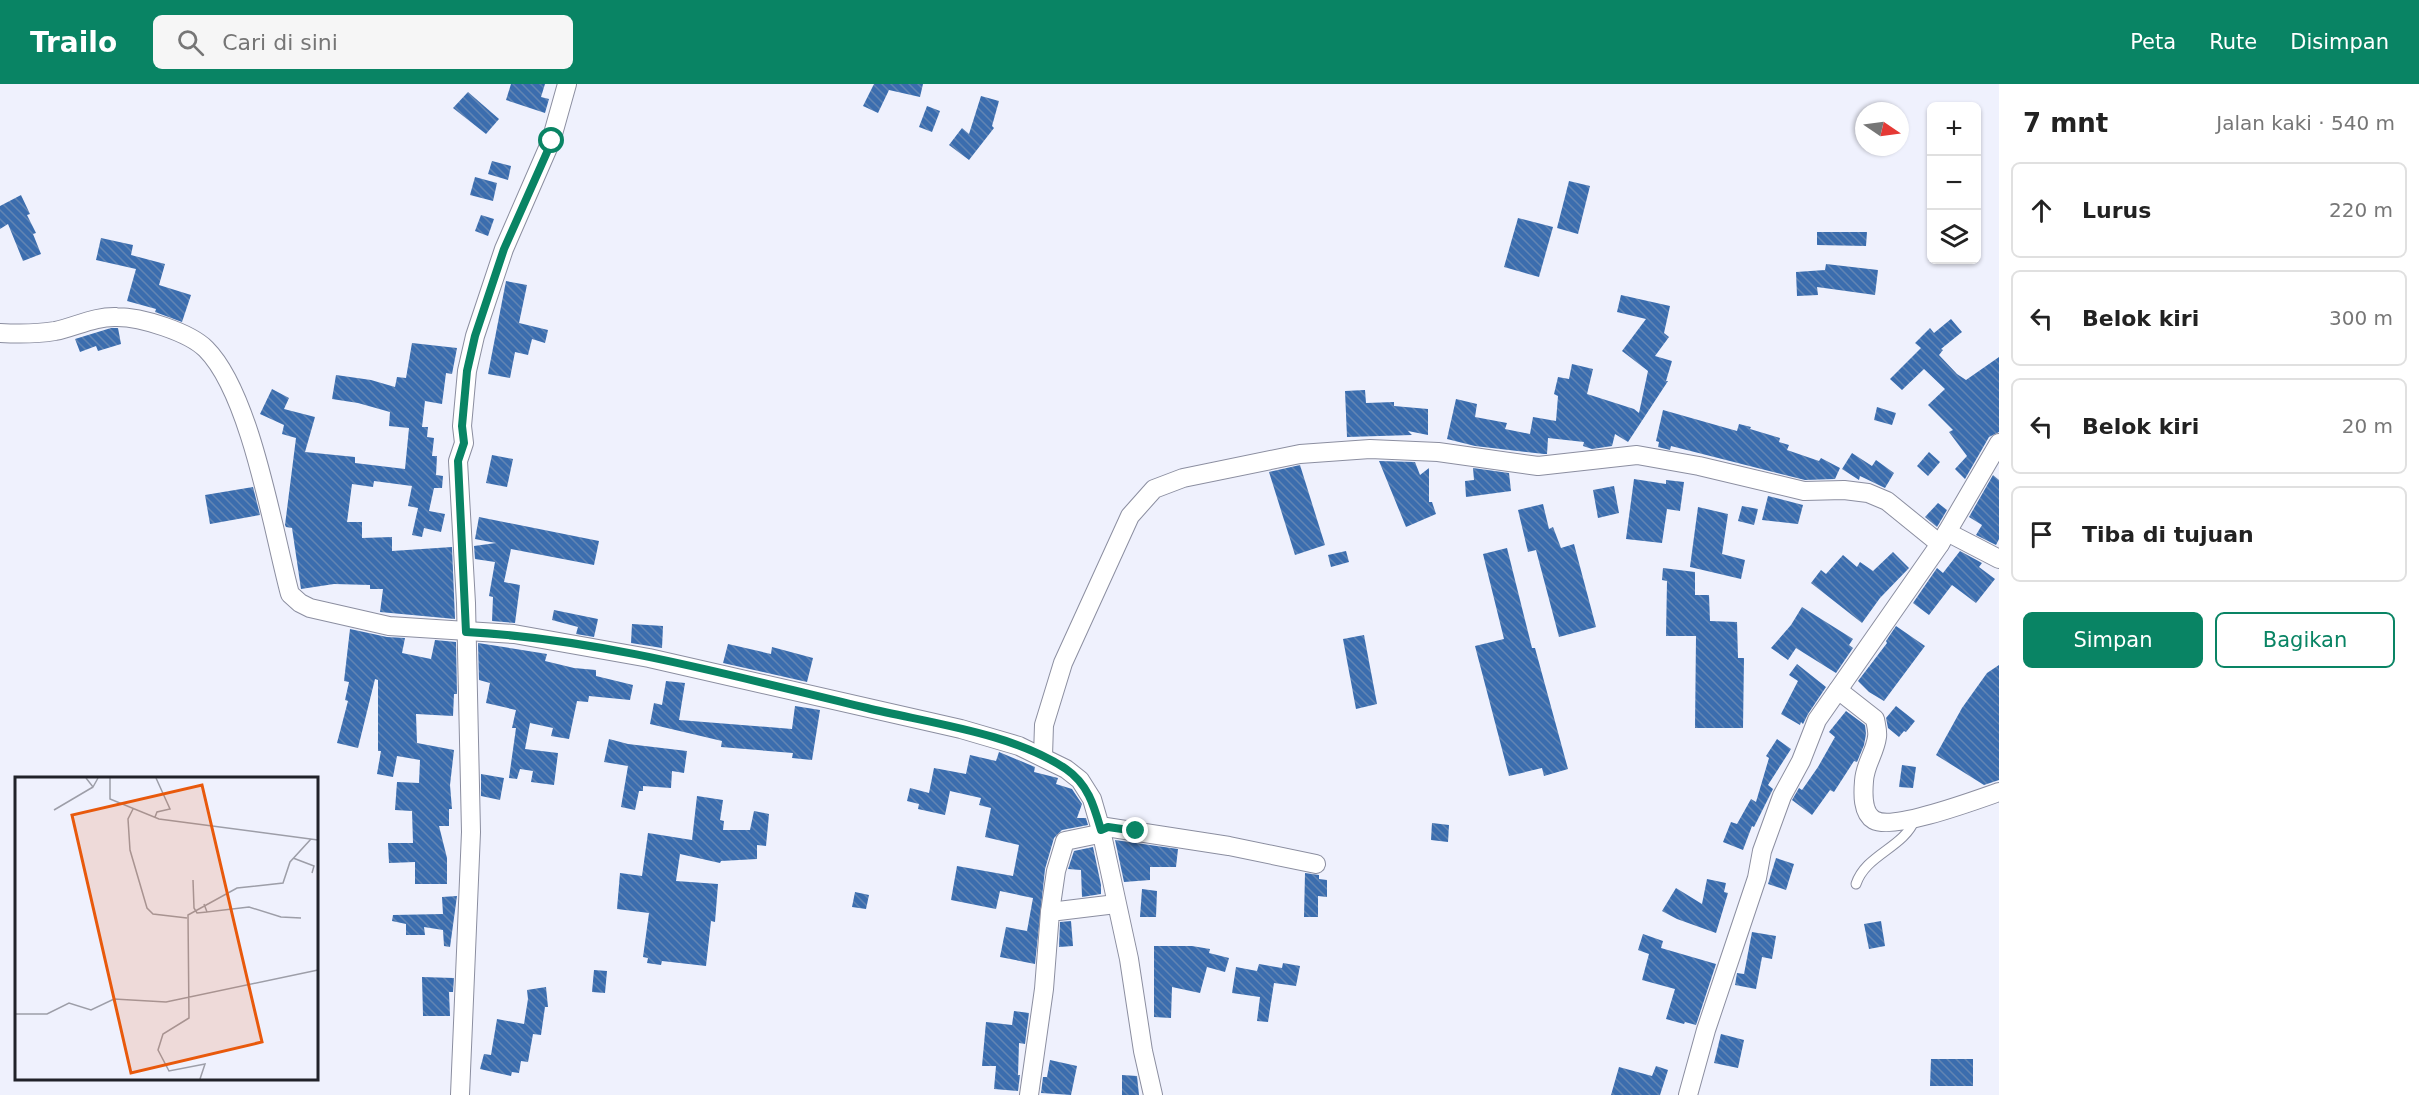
<!DOCTYPE html>
<html lang="id">
<meta charset="utf-8">
<style>
:root{--surface:#fff;--page:#f6f6f6;--text:#222;--muted:#767676;--line:#e0e0e0;--accent:#098464}
body{margin:0;font-family:"DejaVu Sans",sans-serif;background:var(--page);color:var(--text)}
.controls{position:absolute;right:18px;top:18px;display:grid;overflow:hidden;border-radius:9px;box-shadow:0 2px 4px #0004}
.controls button{width:54px;height:54px;display:grid;place-items:center;padding:0;border:0;border-bottom:2px solid var(--line);background:var(--surface);color:var(--text);font:30px sans-serif}
.compass{position:absolute;left:1855px;top:18px;width:54px;height:54px;border-radius:50%;background:var(--surface);box-shadow:0 2px 4px #0004;rotate:103deg}
.stop{position:absolute;width:18px;height:18px;margin:-14px;border:4px solid #098464;border-radius:50%;background:#fff}
.stop.end{background:#098464;border-color:#fff;box-shadow:0 2px 6px #0008}
.list{margin:0;padding:0;list-style:none}
h2{display:flex;justify-content:space-between;align-items:center;height:78px;margin:0;padding:0 24px;font-size:26px}
h2 small{font-size:20px;font-weight:400;color:var(--muted)}
.list li{display:grid;grid-template-columns:39px 1fr auto;gap:18px;align-items:center;box-sizing:border-box;height:96px;margin:0 12px 12px;padding:0 12px;border:2px solid var(--line);border-radius:9px}
.list b{display:block;font-size:22px;white-space:nowrap}
.list em{font-size:20px;font-style:normal;color:var(--muted)}
.actions{display:flex;gap:12px;padding:18px 24px}
.actions a{flex:1;padding:14px 0;border:2px solid var(--accent);border-radius:9px;text-align:center;font-size:21px;color:var(--accent)}
.actions .main{background:var(--accent);color:#fff}
.icon{flex:none;width:33px;height:33px;fill:none;stroke:currentColor;stroke-width:2;stroke-linecap:round;stroke-linejoin:round}
.map{position:relative;flex:none;width:1999px;height:1011px;overflow:hidden}
header{display:flex;align-items:center;gap:36px;box-sizing:border-box;height:84px;padding:0 30px;background:var(--accent);color:#fff}
header strong{font-size:28px}
nav{display:flex;gap:33px;margin-inline-start:auto;font-size:21px}
.search{width:420px;height:54px;background:var(--page);display:flex;align-items:center;gap:15px;box-sizing:border-box;padding:0 21px;border-radius:9px;color:var(--muted);font-size:22px}
main{display:flex}
aside{flex:1;background:var(--surface)}
.map>svg:first-child{display:block}
.building{fill:url(#building-back-hatch)}
.lines{fill:none;stroke-linecap:round;stroke-linejoin:round}
.lane-casing{stroke:#8b8ea0;stroke-width:11}
.street-casing{stroke:#8b8ea0;stroke-width:20}
.lane{stroke:#fff;stroke-width:9}
.street{stroke:#fff;stroke-width:18}
.route{stroke:#098464;stroke-width:8}
.inset-road{fill:none;stroke:#9d9ea8;stroke-width:1.5}
.view{fill:#e8590c;fill-opacity:0.15;stroke:#e8590c;stroke-width:3}
.inset-edge{fill:none;stroke:#212229;stroke-width:3}
</style>
<header>
<strong>Trailo</strong>
<div class="search"><svg class="icon" aria-label="search" viewBox="0 0 24 24"><circle cx="10" cy="10" r="6"/><path d="M15 15l6 6"/></svg>Cari di sini</div>
<nav><a>Peta</a><a>Rute</a><a>Disimpan</a></nav>
</header>
<main>
<div class="map">
<svg width="1999" height="1011" viewBox="0 0 1999 1011">
<defs>
<pattern id="building-back-hatch" width="6" height="6" patternUnits="userSpaceOnUse" patternTransform="scale(1.5)"><rect width="6" height="6" fill="#3b6dae"/><path d="M-1 5l2 2M0 0l6 6M5-1l2 2" fill="none" stroke="#6285b3"/></pattern>
</defs>
<rect width="100%" height="100%" fill="#eff1fd"/>
<g class="building">
<polygon points="511,0 545,0 541,13 549,15 545,29 506,16"/>
<polygon points="874,0 923,0 920,13 889,6 878,29 863,22"/>
<polygon points="468,8 499,35 486,50 453,24"/>
<polygon points="981,12 999,17 992,42 994,44 969,76 949,61 962,44 969,50"/>
<polygon points="927,22 940,27 932,48 919,43"/>
<polygon points="492,77 511,82 508,96 488,90"/>
<polygon points="475,93 497,99 493,117 470,111"/>
<polygon points="1569,97 1590,102 1578,150 1557,144"/>
<polygon points="21,111 30,130 27,131 36,149 33,150 41,170 23,177 8,140 0,145 0,122"/>
<polygon points="481,131 494,135 488,152 475,147"/>
<polygon points="1518,134 1553,143 1539,193 1504,183"/>
<polygon points="1817,148 1867,148 1866,162 1817,161"/>
<polygon points="101,154 133,161 131,171 165,180 159,201 191,211 182,238 155,228 156,225 127,217 136,185 96,176"/>
<polygon points="1826,180 1878,186 1875,211 1817,203 1818,211 1797,212 1796,188 1825,186"/>
<polygon points="506,197 527,201 519,239 548,246 545,259 532,255 528,271 515,268 510,294 488,290"/>
<polygon points="1621,211 1670,222 1664,249 1669,253 1655,272 1672,277 1666,297 1668,297 1628,358 1615,350 1612,362 1592,365 1583,362 1584,358 1548,354 1547,370 1544,370 1475,362 1447,355 1456,315 1477,320 1475,333 1507,339 1505,345 1530,350 1533,333 1556,337 1558,312 1554,310 1558,293 1569,295 1572,280 1593,285 1587,310 1634,325 1639,329 1648,287 1622,267 1646,235 1617,228"/>
<polygon points="1951,235 1962,248 1941,265 1943,266 1939,271 1957,290 1966,296 1999,273 1999,348 1989,353 1965,395 1955,385 1967,372 1949,348 1953,346 1928,321 1945,305 1924,285 1902,306 1890,295 1921,264 1915,259 1930,244 1934,249"/>
<polygon points="111,244 118,244 121,260 98,267 96,262 80,268 75,255"/>
<polygon points="412,259 457,264 452,290 446,289 442,320 425,317 422,343 428,343 427,353 434,354 432,372 437,372 436,391 443,392 442,404 434,404 429,427 445,430 441,448 424,444 422,453 412,451 418,424 408,422 412,402 374,397 373,403 352,400 347,438 362,438 362,454 392,453 392,467 452,463 455,535 380,528 383,505 370,505 370,501 334,500 301,505 292,444 286,443 285,441 296,354 282,350 284,341 260,330 272,305 289,314 284,325 315,333 305,368 355,373 355,379 405,385 409,344 389,342 390,328 358,319 332,315 336,291 371,296 395,303 397,293 406,294"/>
<polygon points="1365,306 1366,319 1394,318 1394,322 1428,325 1428,351 1408,347 1412,351 1347,353 1345,307"/>
<polygon points="1877,323 1896,329 1892,341 1874,336"/>
<polygon points="1663,326 1737,347 1739,340 1751,343 1750,345 1780,354 1779,358 1789,361 1787,366 1819,377 1821,374 1840,384 1835,395 1805,396 1671,362 1670,366 1658,363 1659,358 1656,357"/>
<polygon points="1929,368 1940,378 1928,392 1917,382"/>
<polygon points="1852,369 1872,382 1876,376 1894,389 1885,404 1860,392 1859,396 1842,385"/>
<polygon points="492,371 513,375 507,403 486,399"/>
<polygon points="1379,377 1415,378 1420,391 1429,384 1429,418 1432,418 1436,430 1406,443"/>
<polygon points="1300,381 1325,461 1295,471 1269,388"/>
<polygon points="1473,384 1509,389 1511,407 1466,413 1465,397 1474,396"/>
<polygon points="1993,391 1999,396 1999,455 1996,461 1976,451 1982,441 1969,433"/>
<polygon points="1634,395 1666,400 1666,396 1684,398 1680,427 1667,425 1662,459 1626,455"/>
<polygon points="1614,402 1619,429 1598,434 1593,406"/>
<polygon points="253,403 260,431 210,440 205,411"/>
<polygon points="1768,412 1803,421 1798,440 1762,436"/>
<polygon points="1938,419 1947,426 1937,443 1925,433"/>
<polygon points="1543,420 1549,445 1553,443 1561,464 1574,460 1596,543 1559,553 1536,466 1528,468 1518,426"/>
<polygon points="1742,422 1758,425 1754,441 1738,437"/>
<polygon points="1698,423 1728,430 1722,470 1745,476 1741,495 1690,483"/>
<polygon points="479,433 599,457 594,481 511,465 504,498 520,501 515,539 492,537 493,513 489,512 495,478 475,475 474,462 496,459 475,455"/>
<polygon points="1507,464 1532,564 1535,564 1568,685 1544,692 1542,684 1509,692 1475,562 1504,555 1483,470"/>
<polygon points="1346,467 1349,478 1331,483 1328,471"/>
<polygon points="1960,467 1982,479 1979,483 1995,495 1976,519 1952,501 1929,531 1913,519 1937,484 1943,489"/>
<polygon points="1893,468 1909,484 1880,514 1862,539 1811,499 1821,486 1826,490 1843,471 1857,483 1860,478 1873,487"/>
<polygon points="1663,484 1695,488 1695,511 1709,511 1710,537 1737,538 1738,574 1744,574 1743,644 1695,644 1696,552 1666,552 1667,497 1662,496"/>
<polygon points="1802,523 1853,555 1849,561 1853,564 1836,589 1796,564 1788,576 1771,564 1791,541"/>
<polygon points="554,526 598,535 594,553 576,550 578,543 552,536"/>
<polygon points="632,540 663,542 662,564 631,559"/>
<polygon points="1896,542 1925,562 1884,617 1869,608 1858,597 1887,559 1886,557"/>
<polygon points="350,545 387,553 405,554 402,569 431,575 435,556 456,558 457,610 454,610 453,632 416,630 417,659 454,666 450,701 452,725 449,725 449,742 439,742 447,774 447,800 415,800 415,778 389,779 388,759 413,759 412,727 395,726 397,698 419,699 420,676 397,672 393,693 377,690 381,667 378,667 378,596 375,595 358,664 337,659 348,617 345,616 349,598 344,597"/>
<polygon points="1364,551 1377,620 1356,625 1343,555"/>
<polygon points="478,559 547,570 545,577 574,584 596,586 596,592 633,601 630,616 589,612 588,618 577,617 569,655 551,652 553,644 530,639 525,665 558,669 554,701 531,698 533,687 520,685 517,695 509,694 516,644 512,644 516,626 486,619 490,599 479,596"/>
<polygon points="728,560 771,570 772,563 813,574 807,598 723,579"/>
<polygon points="1797,580 1826,603 1808,630 1803,640 1801,638 1800,641 1781,630 1798,597 1789,591"/>
<polygon points="1999,581 1999,696 1984,701 1936,671 1962,624 1987,589"/>
<polygon points="666,597 685,599 679,636 792,645 795,622 820,626 812,676 792,674 793,669 721,663 722,657 650,640 654,619 662,621"/>
<polygon points="1896,622 1915,637 1906,648 1904,647 1899,653 1888,644 1886,634"/>
<polygon points="1846,627 1865,641 1866,650 1864,661 1857,678 1854,677 1834,708 1830,706 1812,731 1792,716 1799,704 1802,706 1818,683 1835,653 1829,648"/>
<polygon points="609,655 628,660 687,667 684,689 672,687 671,704 643,702 643,707 639,707 635,726 621,723 628,682 604,678"/>
<polygon points="1777,655 1791,665 1768,701 1773,705 1754,743 1752,742 1743,766 1723,758 1731,738 1737,740 1751,715 1756,718 1769,674 1766,672"/>
<polygon points="999,668 1035,683 1034,688 1058,694 1056,700 1072,705 1082,720 1077,734 1086,734 1088,741 1062,746 1054,754 1045,785 1035,880 1000,873 1006,843 1027,847 1033,814 1000,807 996,825 951,816 957,782 1013,792 1019,761 985,753 991,724 979,721 981,714 950,707 945,731 918,725 919,720 907,717 910,704 929,709 934,684 966,690 970,671 996,677"/>
<polygon points="1902,681 1916,683 1913,704 1899,703"/>
<polygon points="481,690 504,694 500,716 481,712"/>
<polygon points="697,712 723,716 720,736 724,737 723,746 750,746 754,727 769,730 766,762 757,761 757,775 721,777 720,779 680,770 676,797 718,800 715,838 711,837 706,882 662,877 661,881 647,879 648,874 643,873 649,829 617,825 620,789 642,792 648,749 692,756"/>
<polygon points="1432,739 1449,741 1448,758 1431,756"/>
<polygon points="1115,756 1178,765 1176,783 1150,783 1150,796 1124,798"/>
<polygon points="1093,763 1101,801 1101,810 1082,813 1081,786 1068,785 1074,767"/>
<polygon points="1776,774 1794,780 1786,806 1768,800"/>
<polygon points="1305,789 1319,791 1319,795 1327,796 1327,813 1318,812 1318,833 1304,833"/>
<polygon points="1707,795 1726,799 1724,808 1728,809 1716,849 1677,835 1662,827 1676,804 1702,820"/>
<polygon points="1142,805 1157,807 1156,833 1140,833"/>
<polygon points="855,808 869,811 866,825 852,823"/>
<polygon points="457,812 450,863 444,862 443,846 424,843 425,851 406,851 406,840 392,837 393,831 443,830 442,813"/>
<polygon points="1071,837 1073,862 1059,863 1060,838"/>
<polygon points="1881,837 1885,862 1869,865 1864,840"/>
<polygon points="1752,848 1776,852 1772,875 1762,873 1756,905 1735,901 1737,889 1744,890"/>
<polygon points="1643,850 1663,857 1661,864 1716,880 1696,941 1685,938 1684,940 1666,935 1675,905 1642,896 1649,870 1638,866"/>
<polygon points="1154,862 1192,862 1210,865 1209,869 1229,874 1225,888 1207,883 1200,909 1172,903 1171,934 1154,933"/>
<polygon points="1283,879 1300,882 1296,902 1274,899 1268,938 1257,937 1260,913 1232,909 1236,883 1257,887 1259,880 1282,884"/>
<polygon points="594,886 607,887 605,909 592,908"/>
<polygon points="422,893 454,894 453,908 449,908 450,932 423,932"/>
<polygon points="546,903 548,923 545,923 541,951 533,950 528,978 521,977 519,989 512,988 511,992 480,985 484,970 491,971 497,935 524,940 528,915 527,906"/>
<polygon points="1014,927 1029,929 1025,960 1019,959 1018,991 1020,991 1018,1007 994,1005 996,982 982,982 986,938 1012,941"/>
<polygon points="1721,950 1744,956 1738,984 1714,979"/>
<polygon points="1931,975 1973,975 1973,1002 1930,1002"/>
<polygon points="1050,976 1077,982 1071,1011 1041,1009 1043,993 1047,993"/>
<polygon points="1656,982 1668,986 1660,1011 1611,1011 1619,983 1652,992"/>
<polygon points="1122,991 1137,992 1139,1011 1122,1011"/>
</g>
<g class="lines">
<g class="lane-casing">
<path id="lane" d="M1856,800c10,-30 48,-36 59,-65"/>
</g>
<g class="street-casing">
<g id="street">
<path d="M0,249c18,1 37,1 55,-2 20,-4 40,-15 62,-14 24,0 72,15 89,32 45,45 67,182 84,245l10,9 10,5 79,18 125,8 135,24 312,71 58,17 47,23 14,11 12,19 9,31 28,129 14,92 10,44"/>
<polyline points="1947,448 1999,475"/>
<path d="M1838,606l37,29c1,6 3,13 2,18 -2,16 -12,27 -13,44 -1,12 -2,32 10,39 19,11 102,-20 125,-28"/>
<polyline points="1043,672 1044,641 1063,579 1130,432 1154,405 1183,394 1300,370 1370,365 1438,368 1538,382 1637,371 1699,382 1804,407 1844,406 1868,409 1887,417 1940,460"/>
<polyline points="1050,828 1056,787 1065,757 1094,751 1106,743 1229,762 1316,780"/>
<polyline points="460,1011 471,748 466,519 458,377 464,359 462,342 467,287 475,252 504,165 551,57 567,0"/>
<polyline points="1029,1011 1044,905 1050,828 1116,820"/>
<polyline points="1688,1011 1706,946 1757,794 1762,767 1782,712 1801,677 1817,636 1940,460 1999,359"/>
</g>
</g>
<use href="#lane" class="lane"/>
<use href="#street" class="street"/>
</g>
<g class="lines">
<path class="route" d="M552,57l-48,108 -29,87 -8,35 -5,55 2,17 -6,18 8,171c136,7 270,45 401,76 62,15 146,25 199,61 22,15 28,37 35,61l7,-3 28,4"/>
</g>
<g transform="translate(15 693)">
<rect width="303" height="303" fill="#eff1fd"/>
<path class="inset-road" d="M71,1l7,9 5,-9M95,1v21l49,20 159,21M118,32l-5,10 2,31 17,58 6,6 34,4M39,33l39,-23M140,40l2,-5 13,-3 -14,-31M278,81l21,8 -2,7M178,103l1,28 3,5 10,-1M189,127l3,8 42,-5 32,10 20,1M0,237h32l22,-11 22,7 23,-11 52,3 152,-32M185,302l5,-15 -36,7 -11,-21 5,-16 26,-16 -1,-103 49,-27 46,-5 7,-21 21,-23"/>
<path class="view" d="M187,8l60,257 -131,31 -59,-258z"/>
<rect width="303" height="303" class="inset-edge"/>
</g>
</svg>
<div class="controls">
<button>+</button>
<button>−</button>
<button><svg class="icon" aria-label="layers" viewBox="0 0 24 24"><path d="M12 4l9 5-9 5-9-5zM3 14l9 5 9-5"/></svg></button>
</div>
<svg class="compass" viewBox="-18 -18 36 36"><path d="M0-13l5 13h-10z" fill="#e53935"/><path d="M0 13l5-13h-10z" fill="#767676"/></svg>
<div class="stop" style="left:552px;top:57px"></div>
<div class="stop end" style="left:1136px;top:747px"></div>
</div>
<aside>
<h2>7 mnt<small>Jalan kaki · 540 m</small></h2>
<ul class="list">
<li><svg class="icon" aria-label="ahead" viewBox="0 0 24 24"><path d="M12 20V5M6 11l6-6 6 6"/></svg><div><b>Lurus</b></div><em>220 m</em></li>
<li><svg class="icon" aria-label="left" viewBox="0 0 24 24"><path d="M17 20v-9H6M10 6l-5 5 5 5"/></svg><div><b>Belok kiri</b></div><em>300 m</em></li>
<li><svg class="icon" aria-label="left" viewBox="0 0 24 24"><path d="M17 20v-9H6M10 6l-5 5 5 5"/></svg><div><b>Belok kiri</b></div><em>20 m</em></li>
<li><svg class="icon" aria-label="arrive" viewBox="0 0 24 24"><path d="M6 21V4h12l-3 4 3 4H6"/></svg><div><b>Tiba di tujuan</b></div></li>
</ul>
<div class="actions"><a class="main">Simpan</a><a>Bagikan</a></div>
</aside>
</main>
